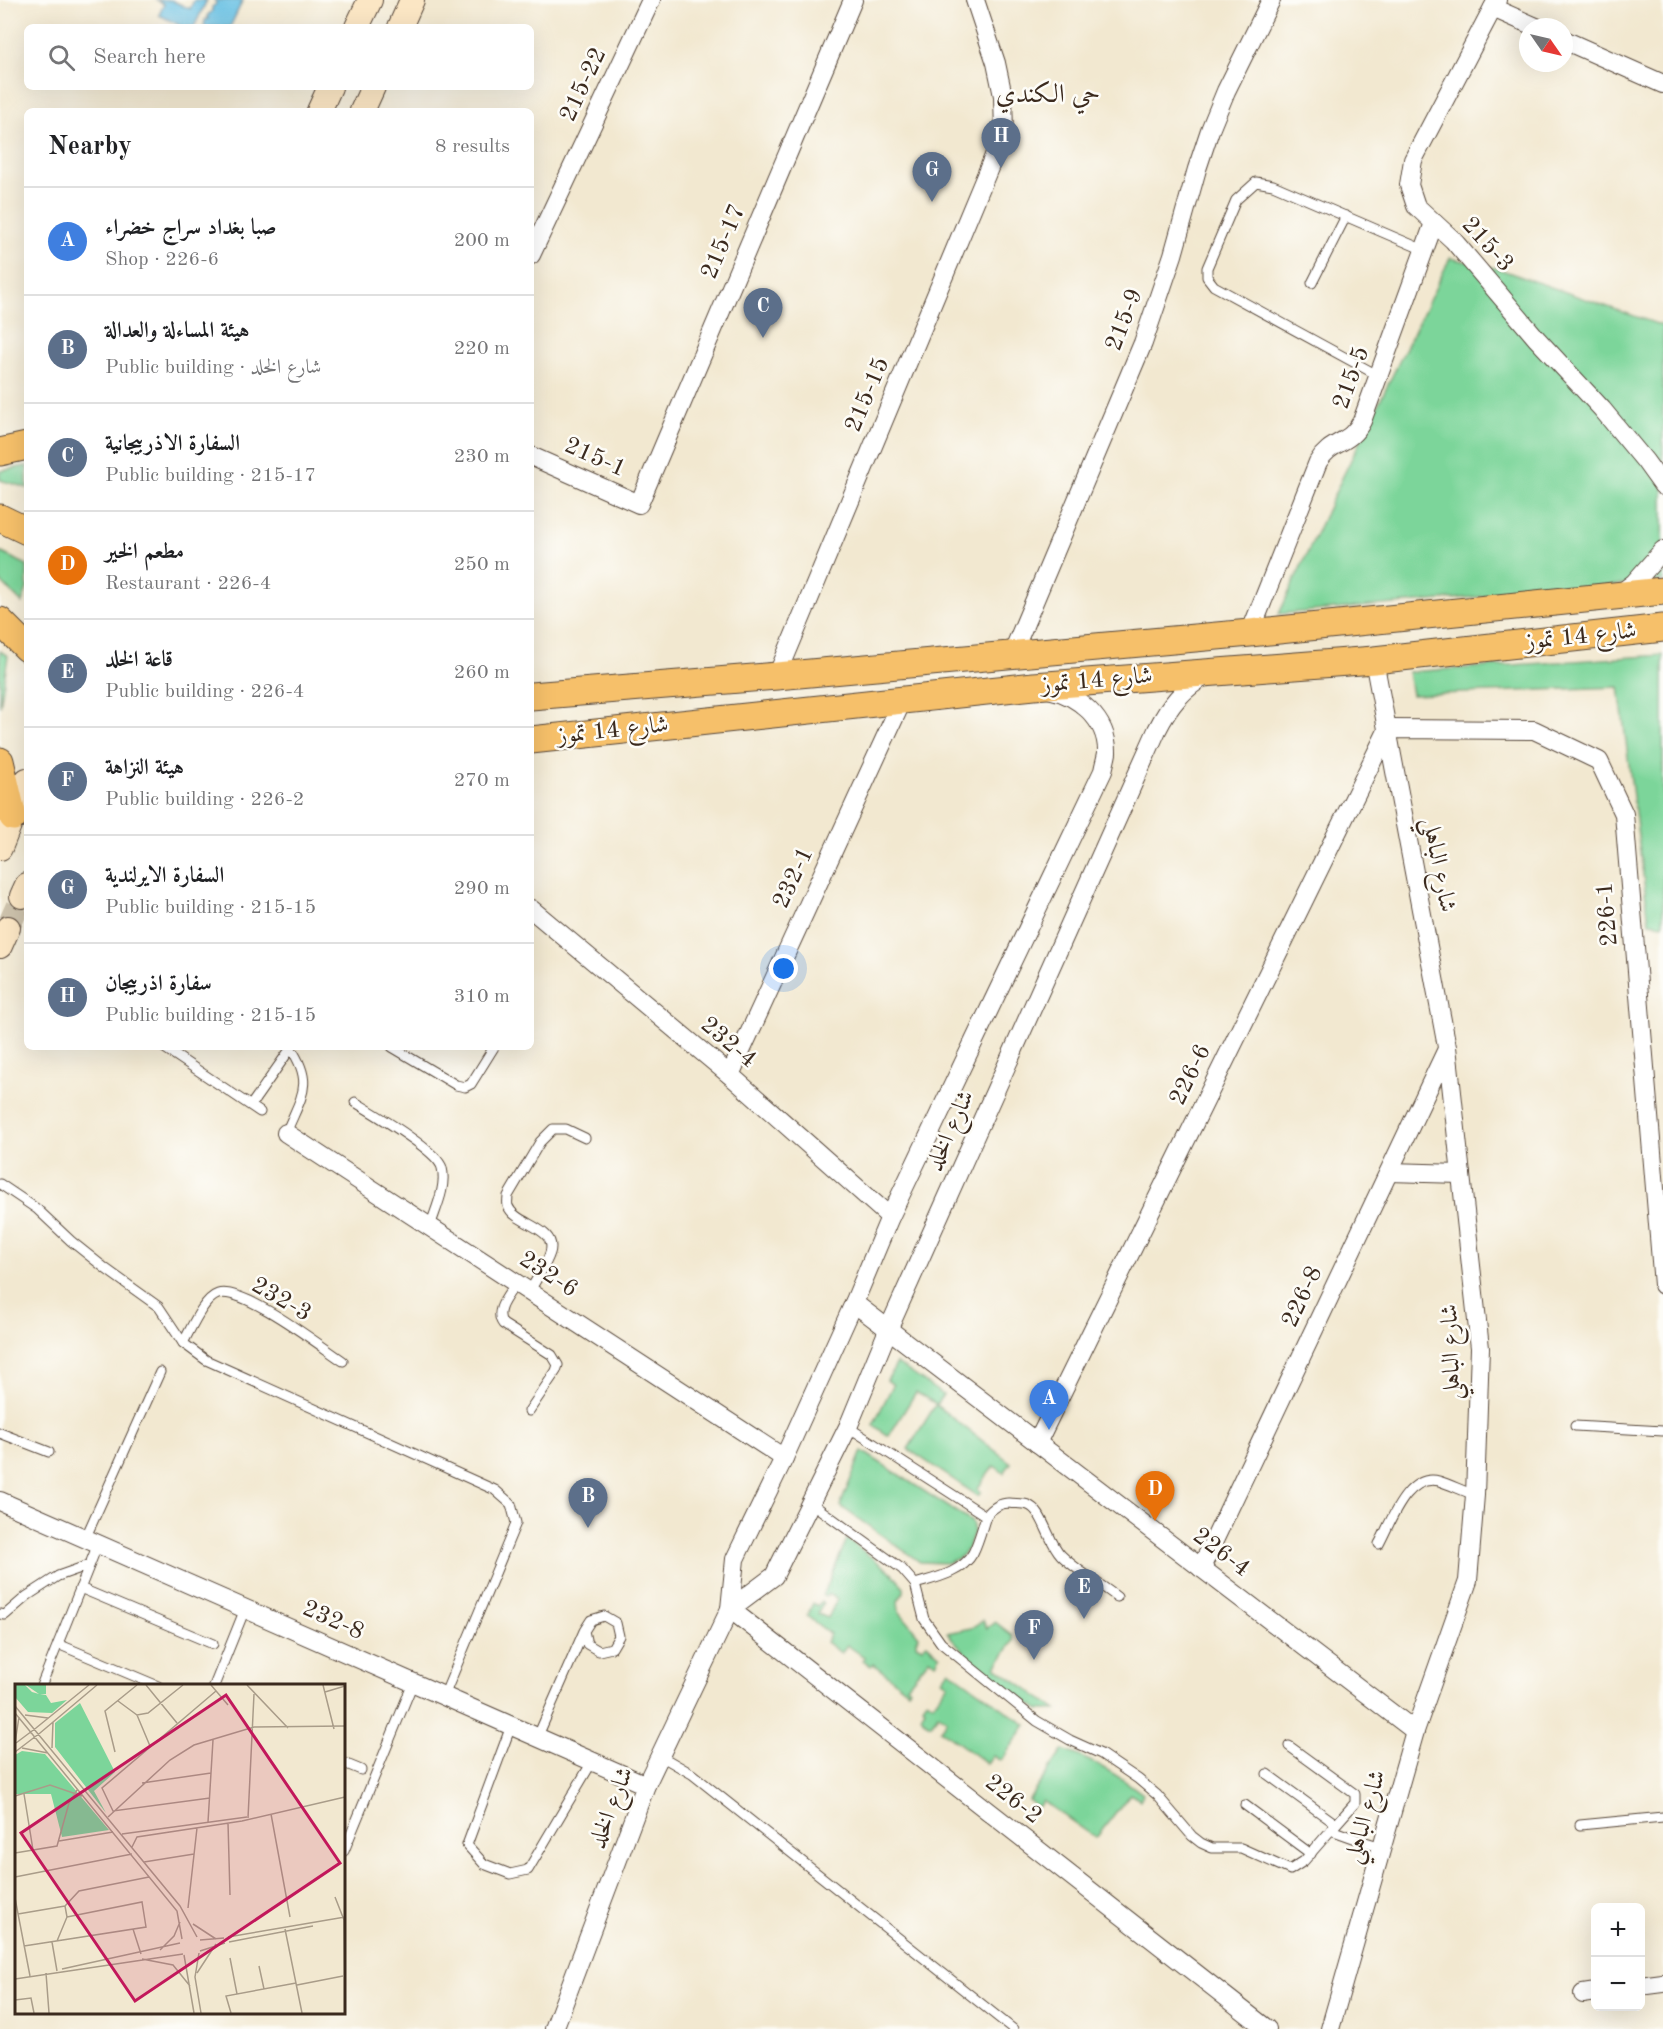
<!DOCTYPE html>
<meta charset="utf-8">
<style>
:root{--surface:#fff;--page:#f2f2f2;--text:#202124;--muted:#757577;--line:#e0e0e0;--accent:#7c3aed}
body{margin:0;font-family:"Old Standard TT",Amiri,serif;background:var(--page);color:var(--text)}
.controls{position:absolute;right:18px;bottom:18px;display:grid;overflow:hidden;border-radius:9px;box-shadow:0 6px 24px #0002}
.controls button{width:54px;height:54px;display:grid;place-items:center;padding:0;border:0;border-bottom:2px solid var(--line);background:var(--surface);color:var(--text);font:30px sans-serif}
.compass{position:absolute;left:1519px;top:18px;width:54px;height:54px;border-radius:50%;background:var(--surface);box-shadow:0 6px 24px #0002;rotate:124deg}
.you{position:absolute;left:784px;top:969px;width:21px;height:21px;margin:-15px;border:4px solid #fff;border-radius:50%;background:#1a73e8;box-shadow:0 0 0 9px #1a73e833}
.badge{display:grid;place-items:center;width:39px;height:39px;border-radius:50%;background:var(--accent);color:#fff;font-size:20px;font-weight:700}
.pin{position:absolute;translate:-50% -50px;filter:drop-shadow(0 2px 3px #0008)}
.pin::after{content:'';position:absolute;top:32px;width:21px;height:18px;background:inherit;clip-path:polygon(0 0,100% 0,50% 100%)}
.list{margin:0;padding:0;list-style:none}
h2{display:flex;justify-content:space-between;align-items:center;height:78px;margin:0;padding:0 24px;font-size:26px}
h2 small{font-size:20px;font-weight:400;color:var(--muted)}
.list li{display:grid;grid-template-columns:39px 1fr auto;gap:18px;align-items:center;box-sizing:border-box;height:108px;padding:0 24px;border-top:2px solid var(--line)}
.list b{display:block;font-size:22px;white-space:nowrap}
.list p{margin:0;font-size:20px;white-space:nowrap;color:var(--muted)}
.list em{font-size:20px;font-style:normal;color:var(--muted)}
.icon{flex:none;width:33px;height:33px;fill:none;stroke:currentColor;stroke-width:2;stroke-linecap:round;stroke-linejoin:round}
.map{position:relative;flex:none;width:1663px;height:2029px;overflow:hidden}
.search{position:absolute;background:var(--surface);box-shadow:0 6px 24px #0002;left:24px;top:24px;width:510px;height:66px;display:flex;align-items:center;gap:15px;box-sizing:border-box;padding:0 21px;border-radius:9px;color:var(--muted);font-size:22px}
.panel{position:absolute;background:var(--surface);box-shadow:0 6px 24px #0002;left:24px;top:108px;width:510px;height:942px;border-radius:9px}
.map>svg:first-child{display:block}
.green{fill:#7cd59a;stroke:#5c805c;stroke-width:1.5}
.water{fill:#65bfe3;stroke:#507480;stroke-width:1.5}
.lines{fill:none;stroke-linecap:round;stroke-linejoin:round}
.secondary-tunnel{stroke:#cdc2ac;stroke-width:24;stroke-dasharray:24 12;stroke-linecap:butt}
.lane-casing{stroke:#564639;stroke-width:11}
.street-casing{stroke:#564639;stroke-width:20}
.secondary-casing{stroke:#564639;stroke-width:26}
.primary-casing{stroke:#564639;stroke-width:29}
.lane{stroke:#fff;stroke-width:9}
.street{stroke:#fff;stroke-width:18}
.secondary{stroke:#fbe6c4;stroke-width:24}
.primary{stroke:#f6c06b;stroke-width:27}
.labels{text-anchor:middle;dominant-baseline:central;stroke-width:5;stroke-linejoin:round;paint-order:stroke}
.street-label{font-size:24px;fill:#3b2a1e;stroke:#fdfcf7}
.neighbourhood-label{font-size:26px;fill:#3b2a1e;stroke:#fdfcf7}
.inset-road{fill:none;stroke:#a99c89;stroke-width:1.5}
.view{fill:#c2185b;fill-opacity:0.15;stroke:#c2185b;stroke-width:3}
.inset-edge{fill:none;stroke:#3b2a1e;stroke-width:3}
</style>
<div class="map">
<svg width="1663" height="2029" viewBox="0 0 1663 2029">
<rect width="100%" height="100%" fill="#fdfcf7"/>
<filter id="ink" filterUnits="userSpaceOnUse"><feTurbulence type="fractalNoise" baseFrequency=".0167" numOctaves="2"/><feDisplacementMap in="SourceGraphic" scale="12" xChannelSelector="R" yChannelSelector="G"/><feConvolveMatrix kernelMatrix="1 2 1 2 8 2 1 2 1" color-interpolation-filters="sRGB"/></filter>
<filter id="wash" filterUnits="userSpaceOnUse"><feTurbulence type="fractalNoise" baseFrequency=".008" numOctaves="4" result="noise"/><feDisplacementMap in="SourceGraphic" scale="24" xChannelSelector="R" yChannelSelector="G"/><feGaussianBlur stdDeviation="1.35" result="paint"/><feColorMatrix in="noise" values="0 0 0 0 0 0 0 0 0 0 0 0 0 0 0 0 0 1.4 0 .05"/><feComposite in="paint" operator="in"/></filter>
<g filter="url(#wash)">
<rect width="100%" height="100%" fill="#f2e8d0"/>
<g class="green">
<polygon points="1450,258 1499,269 1663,326 1663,581 1279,614 1343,476"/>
<polygon points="27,466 27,488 0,480 0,471"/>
<polygon points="0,552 27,565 27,588 22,603 0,581"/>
<polygon points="0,651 8,656 0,707"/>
<polygon points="1663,655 1663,924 1649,922 1619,687 1412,695 1408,672"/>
<polygon points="897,1363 943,1395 936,1405 1011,1463 1004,1473 994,1466 977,1489 981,1492 978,1496 908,1449 936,1404 916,1392 889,1436 873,1425 893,1385 887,1380"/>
<polygon points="862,1451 972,1522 974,1532 968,1548 959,1558 946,1563 920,1562 840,1506"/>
<polygon points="847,1539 891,1572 904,1587 904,1592 898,1601 899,1611 919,1636 916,1641 916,1645 922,1648 927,1644 940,1656 936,1663 929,1659 907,1686 910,1689 908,1691 873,1664 871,1666 863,1660 864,1657 847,1645 841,1653 826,1642 830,1634 807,1616 813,1603 818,1606 821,1601 823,1603 818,1614 828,1618 837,1599 829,1594 826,1597 823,1596"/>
<polygon points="983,1620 987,1628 995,1622 1012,1635 1013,1641 996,1667 1057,1710 1039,1710 995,1679 973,1661 947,1633 971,1628"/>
<polygon points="949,1670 1026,1725 1001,1761 993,1756 987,1764 940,1729 947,1720 938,1714 931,1725 924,1721 921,1716 925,1709 923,1706 927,1700 933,1704 948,1684 942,1680"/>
<path d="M1063,1750c30,10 55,25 80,44l-3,6 -10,-6 -34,44 -53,-37 -5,6 -10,-7z"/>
</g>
<g class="water">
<polygon points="157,0 171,0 190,9 194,0 207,0 194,27 183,27 159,15 164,4"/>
<polygon points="215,0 243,0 230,27 204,27 205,20 208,19 207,16 212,11 212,7 216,4"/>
</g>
</g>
<g filter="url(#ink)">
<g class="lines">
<polyline class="secondary-tunnel" points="8,928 22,896"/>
<g class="lane-casing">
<g id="lane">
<polyline points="1312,283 1346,216"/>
<polyline points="1379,376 1214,286 1207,277 1207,268 1236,200 1256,182 1273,185 1424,250"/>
<polyline points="163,1047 260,1112"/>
<polyline points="392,1047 456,1085 465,1087 471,1084 494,1047"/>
<path d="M355,1102c18,11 83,49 87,66 5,19 -7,42 -12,59"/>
<polyline points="251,1105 291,1048"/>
<path d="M286,1133c15,-37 29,-49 4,-86"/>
<polyline points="0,1184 37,1209 71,1241 106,1269 159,1307 183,1343 206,1360 495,1490 511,1504 516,1523 444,1696"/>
<path d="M516,1283c-7,12 -23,28 -13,41l49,31 6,10 -2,6 -27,40"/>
<path d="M530,1291c6,-12 16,-25 20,-38 8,-26 -35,-28 -42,-47 -1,-3 0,-7 0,-10l32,-54 13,-13h13l19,9"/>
<path d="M183,1343c8,-14 20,-44 35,-49 25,-8 101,51 125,67"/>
<polyline points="1575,1426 1663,1431"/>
<polyline points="848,1427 986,1516"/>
<polyline points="0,1433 49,1452"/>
<polyline points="811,1503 902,1569 915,1584 924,1619 941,1643 1037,1721 1070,1740 1101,1754 1138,1779 1157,1795 1192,1836 1201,1843 1212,1848 1241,1848 1290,1870 1304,1861 1331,1830 1359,1840 1382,1847"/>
<polyline points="85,1539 160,1372"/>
<path d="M1379,1544c12,-22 28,-71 60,-63 12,4 24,10 36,14"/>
<path d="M915,1584c20,-6 47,-11 58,-31 6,-12 9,-25 13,-37 6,-8 13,-13 23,-13 6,1 13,0 19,2 15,5 20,37 33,50 16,16 38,28 56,42"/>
<polyline points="80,1588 213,1644"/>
<polyline points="0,1614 5,1615 27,1596 58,1576 89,1565"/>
<polyline points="58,1644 158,1686"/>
<polyline points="41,1686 98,1544"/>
<polyline points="214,1686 245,1609"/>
<polyline points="511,1726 467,1845 484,1864 510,1874 528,1870 592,1762"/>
<polyline points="537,1738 584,1631 587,1644 599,1651 612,1648 619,1636 616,1623 604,1616 591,1620 584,1631"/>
<polyline points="1289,1746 1355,1794 1355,1803 1331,1830"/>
<polyline points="659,1755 692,1774 1013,2029"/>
<polyline points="344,1763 361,1770"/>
<polyline points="1267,1774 1336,1824"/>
<polyline points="1245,1805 1311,1854"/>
<polyline points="1580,1825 1663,1817"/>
<polyline points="344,1851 413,1683"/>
</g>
</g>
<g class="street-casing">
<g id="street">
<polyline points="1497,0 1413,160 1409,185 1416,206 1453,240 1537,339 1602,409 1645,461 1663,486"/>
<polyline points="1493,8 1536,27"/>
<polyline points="1564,40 1663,84"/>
<polyline points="531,255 651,0"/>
<polyline points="531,456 639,504 853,0"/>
<polyline points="1618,595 1634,583 1663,550"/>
<path d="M1250,633l68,-171c13,-22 32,-17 44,-41l72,-198"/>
<polyline points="1012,654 1143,343 1173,255 1197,169 1210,130 1226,91 1271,0"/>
<polyline points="777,676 1004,132 1003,96 996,63 975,0"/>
<polyline points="531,909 730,1075 890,1217"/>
<polyline points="730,1075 902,701"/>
<polyline points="286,1133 784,1458"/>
<polyline points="1389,1172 1461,1174"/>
<polyline points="854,1303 1415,1731"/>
<polyline points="1037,1443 1388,729 1534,730 1599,761 1624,814 1663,1285"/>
<polyline points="0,1501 646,1785"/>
<polyline points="1201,1568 1447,1049"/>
<path d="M730,1609l44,-33 74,-149 40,-97 269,-600c12,-24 26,-42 50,-55"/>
<polyline points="730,1609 1267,2029"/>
<polyline points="1640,1986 1663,1983"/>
<polyline points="1583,1994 1596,1992"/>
<path d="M554,2029l92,-244 84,-176 5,-50 49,-101 70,-155 36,-86 213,-446c1,-6 3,-12 4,-18 1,-34 -29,-58 -59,-64"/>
<polyline points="1330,2029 1415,1731 1468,1581 1475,1495 1480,1348 1447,1047 1374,660"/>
</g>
</g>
<g class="secondary-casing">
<g id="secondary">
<polyline points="357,27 370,0"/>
<polyline points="400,27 412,0"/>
<polyline points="319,111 330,87"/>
<polyline points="362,111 373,87"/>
<polyline points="0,848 27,780"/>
<polyline points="22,896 27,885"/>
<polyline points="0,946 8,928"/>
</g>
</g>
<g class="primary-casing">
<g id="primary">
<polyline points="0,452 27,446"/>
<polyline points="0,518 27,531"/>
<polyline points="0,621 27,648"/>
<polyline points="531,696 777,676 1250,633 1663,591"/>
<polyline points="531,740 1034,686 1374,660 1663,628"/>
<polyline points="0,761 13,817"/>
</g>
</g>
<use href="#lane" class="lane"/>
<use href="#street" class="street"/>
<use href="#secondary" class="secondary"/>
<use href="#primary" class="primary"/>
</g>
</g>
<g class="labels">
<g class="street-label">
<text transform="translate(584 85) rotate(-65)">215-22</text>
<text transform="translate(724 242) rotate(-67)">215-17</text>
<text transform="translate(1487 245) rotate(48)">215-3</text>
<text transform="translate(1125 320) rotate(-69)">215-9</text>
<text transform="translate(1352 378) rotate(-70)">215-5</text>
<text transform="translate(868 395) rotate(-67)">215-15</text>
<text transform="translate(595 458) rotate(24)">215-1</text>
<text transform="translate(1581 637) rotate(-6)">شارع 14 تموز</text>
<text transform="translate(1097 681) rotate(-5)">شارع 14 تموز</text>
<text transform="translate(613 731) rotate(-6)">شارع 14 تموز</text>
<text transform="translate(1438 865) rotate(79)">شارع الباهلي</text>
<text transform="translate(794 878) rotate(-65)">232-1</text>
<text transform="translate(1608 914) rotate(-95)">226-1</text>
<text transform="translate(728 1043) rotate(40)">232-4</text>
<text transform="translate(1191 1075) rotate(-64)">226-6</text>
<text transform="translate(951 1131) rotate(-66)">شارع الخلد</text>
<text transform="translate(548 1275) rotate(33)">232-6</text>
<text transform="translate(1303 1297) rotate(-65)">226-8</text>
<text transform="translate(281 1300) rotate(30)">232-3</text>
<text transform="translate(1452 1352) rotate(-92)">شارع الباهلي</text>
<text transform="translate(1221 1553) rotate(37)">226-4</text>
<text transform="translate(333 1621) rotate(24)">232-8</text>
<text transform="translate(1013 1800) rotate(38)">226-2</text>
<text transform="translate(612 1808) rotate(-69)">شارع الخلد</text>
<text transform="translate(1366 1817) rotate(-74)">شارع الباهلي</text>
</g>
<g class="neighbourhood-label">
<text x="1048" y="95">حي الكندي</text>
</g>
</g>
<g transform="translate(15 1684)">
<rect width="330" height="330" fill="#f2e8d0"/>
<path d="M0,1h10l7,7 7,2 -13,-9h20v9l-6,1h6l5,8 16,-3 -15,13 -24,-1 -13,-15zM65,19l35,69 -21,19 12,22 -51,-66v-24zM7,67l23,3 64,76 -47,7 -11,-43h-36v-39z" fill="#7cd59a"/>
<path class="inset-road" d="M131,1l31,38M196,1l17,20M232,1l41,43M308,1l11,44M310,8l20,-6M103,17l19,14 11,-2 35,-28M0,22l165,200 17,31M0,29l162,198 5,28M10,31l23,3M122,31l13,31M21,44l53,-43M25,49l57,-48M0,59l4,-26M1,59l20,-15M7,64l26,5M37,64l1,-26M0,68l25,-19M100,68l-10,-41 32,-26M127,99l69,-10M9,110l9,56M0,112l35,-11 32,11M195,114l-97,13 -11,-23 114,-97M256,130l19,103M93,133l62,-57 24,-15 60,-18 91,-1M233,134l6,-124M193,138l5,-82M213,139l2,72M107,150l125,-17M44,157l54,-9M117,163l5,-10 105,-16 103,-24M0,169l42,-7 12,-43 8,-13M129,178l50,-8M0,193l117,-23M320,213l9,23 1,68M0,214l15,78M173,224l9,-80M3,230l47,-8M178,240l23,15M118,245l8,25M270,245l17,84M213,253l117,-20M185,256l24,-2M42,257l10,-24 -2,-11 14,-15 70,-14M37,258l5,29M214,258l84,-16M9,262l122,-19 -4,-25 -75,15M145,266l14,-14 6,-14M185,267l25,-8M184,269l-4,24 6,36M169,271l10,58M215,274l7,36M127,275l31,6 17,21M244,282l5,23M47,285l118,-26M31,289l3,40M182,289l19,-29M0,295l168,-25M282,301l46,-9M0,316l16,-2 3,15M216,329l-5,-17 70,-13"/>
<path class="view" d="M211,11l114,168 -205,138 -114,-168z"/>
<rect width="330" height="330" class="inset-edge"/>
</g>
</svg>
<div class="controls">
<button>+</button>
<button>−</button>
</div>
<svg class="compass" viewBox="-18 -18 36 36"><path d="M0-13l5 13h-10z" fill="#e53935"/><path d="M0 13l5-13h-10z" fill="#757577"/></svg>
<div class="you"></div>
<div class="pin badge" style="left:1049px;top:1430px;background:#3f7fe0">A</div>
<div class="pin badge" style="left:588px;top:1528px;background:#5c6f8a">B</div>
<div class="pin badge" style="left:763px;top:338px;background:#5c6f8a">C</div>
<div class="pin badge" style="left:1155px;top:1521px;background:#e8710a">D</div>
<div class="pin badge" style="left:1084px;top:1619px;background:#5c6f8a">E</div>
<div class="pin badge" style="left:1034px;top:1660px;background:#5c6f8a">F</div>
<div class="pin badge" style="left:932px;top:202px;background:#5c6f8a">G</div>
<div class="pin badge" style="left:1001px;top:168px;background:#5c6f8a">H</div>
<div class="search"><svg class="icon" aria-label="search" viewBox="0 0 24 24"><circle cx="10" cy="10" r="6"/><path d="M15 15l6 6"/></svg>Search here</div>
<section class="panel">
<h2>Nearby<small>8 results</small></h2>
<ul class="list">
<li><span class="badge" style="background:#3f7fe0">A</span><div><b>صبا بغداد سراج خضراء</b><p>Shop · 226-6</p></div><em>200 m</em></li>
<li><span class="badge" style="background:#5c6f8a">B</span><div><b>هيئة المساءلة والعدالة</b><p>Public building · شارع الخلد</p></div><em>220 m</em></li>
<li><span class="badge" style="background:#5c6f8a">C</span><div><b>السفارة الاذربيجانية</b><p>Public building · 215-17</p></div><em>230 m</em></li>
<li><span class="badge" style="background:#e8710a">D</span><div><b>مطعم الخير</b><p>Restaurant · 226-4</p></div><em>250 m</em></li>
<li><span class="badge" style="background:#5c6f8a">E</span><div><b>قاعة الخلد</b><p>Public building · 226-4</p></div><em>260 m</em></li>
<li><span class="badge" style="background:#5c6f8a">F</span><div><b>هيئة النزاهة</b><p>Public building · 226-2</p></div><em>270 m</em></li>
<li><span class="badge" style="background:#5c6f8a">G</span><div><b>السفارة الايرلندية</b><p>Public building · 215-15</p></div><em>290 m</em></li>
<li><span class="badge" style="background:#5c6f8a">H</span><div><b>سفارة اذربيجان</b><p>Public building · 215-15</p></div><em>310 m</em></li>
</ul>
</section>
</div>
